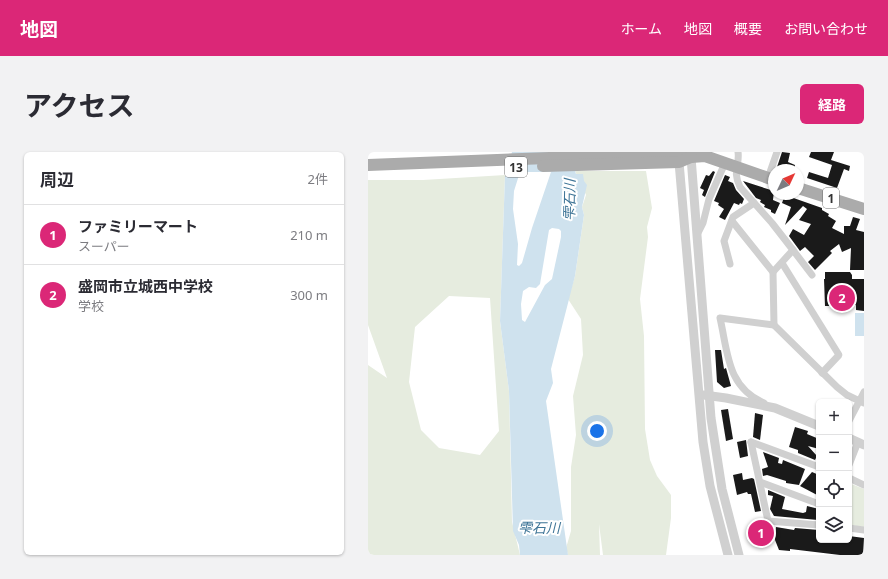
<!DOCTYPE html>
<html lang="ja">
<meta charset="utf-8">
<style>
:root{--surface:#fff;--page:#f2f2f3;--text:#2b2b33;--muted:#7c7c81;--line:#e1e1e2;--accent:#db2777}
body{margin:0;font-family:"Noto Sans","Noto Sans JP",sans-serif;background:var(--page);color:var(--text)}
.controls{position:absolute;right:12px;bottom:12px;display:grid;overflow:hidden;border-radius:6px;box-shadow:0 1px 3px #0004}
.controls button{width:36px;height:36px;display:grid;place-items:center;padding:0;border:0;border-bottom:1px solid var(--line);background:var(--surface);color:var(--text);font:20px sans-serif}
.compass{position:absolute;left:400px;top:12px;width:36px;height:36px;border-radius:50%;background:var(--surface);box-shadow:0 1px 3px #0004;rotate:46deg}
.you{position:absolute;left:229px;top:279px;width:14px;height:14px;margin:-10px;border:3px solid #fff;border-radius:50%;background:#1a73e8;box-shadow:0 0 0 6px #1a73e833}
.badge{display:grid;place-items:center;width:26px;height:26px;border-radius:50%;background:var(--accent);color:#fff;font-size:13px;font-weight:700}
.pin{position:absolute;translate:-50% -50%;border:2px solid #fff;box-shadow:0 1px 4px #0006}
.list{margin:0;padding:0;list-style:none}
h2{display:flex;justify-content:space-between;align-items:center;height:52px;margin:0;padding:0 16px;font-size:17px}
h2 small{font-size:13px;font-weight:400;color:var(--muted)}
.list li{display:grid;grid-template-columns:26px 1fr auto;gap:12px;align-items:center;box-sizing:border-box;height:60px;padding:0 16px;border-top:1px solid var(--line)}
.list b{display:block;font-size:15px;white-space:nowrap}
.list p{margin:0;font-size:13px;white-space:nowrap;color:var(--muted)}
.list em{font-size:13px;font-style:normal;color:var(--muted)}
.icon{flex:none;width:22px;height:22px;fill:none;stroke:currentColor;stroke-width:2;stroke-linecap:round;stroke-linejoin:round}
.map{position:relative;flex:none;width:496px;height:403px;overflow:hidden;border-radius:6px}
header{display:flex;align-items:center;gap:24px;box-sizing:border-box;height:56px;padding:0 20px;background:var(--accent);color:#fff}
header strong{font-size:19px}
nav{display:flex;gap:22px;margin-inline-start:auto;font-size:14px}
.intro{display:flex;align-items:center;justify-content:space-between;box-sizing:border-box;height:96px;padding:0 24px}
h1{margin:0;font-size:28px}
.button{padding:10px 18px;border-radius:6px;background:var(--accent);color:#fff;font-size:14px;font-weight:700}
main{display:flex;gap:24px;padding:0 24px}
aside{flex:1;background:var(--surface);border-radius:6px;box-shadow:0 1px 3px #0004}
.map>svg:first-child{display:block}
.green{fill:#e6ecdf;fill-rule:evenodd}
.water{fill:#cfe2ee;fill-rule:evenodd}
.building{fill:#1a1a1a}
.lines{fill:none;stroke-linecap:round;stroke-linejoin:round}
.minor{stroke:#d0d0d0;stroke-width:7}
.tertiary{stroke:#d0d0d0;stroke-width:9}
.primary{stroke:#ababab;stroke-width:12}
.labels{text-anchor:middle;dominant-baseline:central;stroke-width:4;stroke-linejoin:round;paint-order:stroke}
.shield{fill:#fff;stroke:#707070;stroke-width:1}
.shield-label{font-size:12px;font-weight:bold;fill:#333}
.water-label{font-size:14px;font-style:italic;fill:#3f7597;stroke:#fff}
</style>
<header>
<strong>地図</strong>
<nav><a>ホーム</a><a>地図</a><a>概要</a><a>お問い合わせ</a></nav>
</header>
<div class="intro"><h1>アクセス</h1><a class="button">経路</a></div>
<main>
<aside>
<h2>周辺<small>2件</small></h2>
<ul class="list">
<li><span class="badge">1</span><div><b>ファミリーマート</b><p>スーパー</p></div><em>210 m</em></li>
<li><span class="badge">2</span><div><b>盛岡市立城西中学校</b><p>学校</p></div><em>300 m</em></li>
</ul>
</aside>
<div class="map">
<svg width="496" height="403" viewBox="0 0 496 403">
<rect width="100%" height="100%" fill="#fff"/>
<g class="green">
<polygon points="207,19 278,19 284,56 279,75 280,85 272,147 276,184 277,277 282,308 289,324 303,343 303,366 298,403 235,403 231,372 232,403 200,403 198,396 203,379 203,315 208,283 205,244 215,203 213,167 200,147 207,124 216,63 214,55 218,43"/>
<path d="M137,23l-5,146 9,70 3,131 8,33h-152v-190l19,13 -19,-53v-145h55zM81,144l41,2 9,133 -19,24 -41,-7 -18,-18 -12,-48 6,-55z"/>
<polygon points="481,331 496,337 496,375 481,373"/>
</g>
<g class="water">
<path d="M144,0h86l-23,19 1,3h7l1,7 3,4 -5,22 2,8 -9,61 -24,93 2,14 -7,18 22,154h-48l-1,-10 -6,-14 -4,-140 -9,-70 5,-146zM152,20h31l-19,56 -10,35 -3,3 -2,-1 1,-21 -5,-35 1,-18zM184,76l7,1 2,2v6l-9,42 -7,6 -20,37 -3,-2 -1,-16 2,-13 6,-4 7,1 4,-4 9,-54z"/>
<rect x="487" y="161" width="9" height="23"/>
</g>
<g class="building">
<polygon points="414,0 422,1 420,10 427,13 426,18 415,18 409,15"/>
<polygon points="443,0 466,0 463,8 482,14 481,19 476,17 469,36 439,26 441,20 460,26 464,13 441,5"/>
<polygon points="345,19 347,20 337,45 334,43 336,38 332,36 338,23 341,24"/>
<polygon points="357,23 362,25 360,29 365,31 368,38 376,47 374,52 372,51 371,53 366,51 357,68 351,65 356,57 350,53 351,51 346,49"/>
<polygon points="375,29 406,39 405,48 412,51 407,62 403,60 403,58 396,55 397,53 392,50 393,48 388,46"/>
<polygon points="417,43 454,56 454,58 461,62 460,64 468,69 464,76 476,82 476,74 482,74 485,65 492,67 488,78 496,80 496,118 482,118 483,96 474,100 471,92 462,99 464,101 447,118 440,110 446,104 437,95 432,99 421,84 425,77 436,83 443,72 431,68 439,57 435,54 417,73 423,55 414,51"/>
<polygon points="457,120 482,120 484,123 484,127 496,127 496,159 488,158 488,153 464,156 464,154 457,154 456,127 457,127"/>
<polygon points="347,198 353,198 356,217 358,216 363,234 356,236 349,230"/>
<polygon points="360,257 365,287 358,289 353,258"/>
<polygon points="387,261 395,263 392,288 385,285"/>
<polygon points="427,275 440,279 439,282 451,287 451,297 440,294 449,304 447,308 430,301 430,298 421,295"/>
<polygon points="378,288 380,304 372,306 369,290"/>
<polygon points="395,300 411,306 410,311 414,312 415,308 437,317 431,333 418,331 418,329 399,323 395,324 394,317 400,315"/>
<polygon points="444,320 451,323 451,344 432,334"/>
<polygon points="374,321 375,328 384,326 386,327 393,359 387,360 383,342 380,342 379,340 369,343 365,323"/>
<polygon points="400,338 417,345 414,357 435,361 438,360 439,354 451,357 450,368 406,364 402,357 405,344 400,343"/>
<polygon points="397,373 400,389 392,391 388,375"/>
<polygon points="408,375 426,378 427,376 451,378 451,388 481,388 481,384 496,386 495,403 472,403 422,397 422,399 411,398 407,388"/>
</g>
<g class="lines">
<g class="minor">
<path d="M370,0c2,13 -6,19 2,35l32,36 21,27 -20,22 1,53 63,62 10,8 17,8"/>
<polyline points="400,26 409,0"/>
<polyline points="364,69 405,120"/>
<polyline points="329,83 335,71 341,47 357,11"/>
<polyline points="425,98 444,123"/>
<polyline points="414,111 471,203 454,221"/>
<polyline points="362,112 356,89 365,65 386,51"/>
<path d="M396,251c-37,-16 -36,-50 -44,-85l54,7"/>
<polyline points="481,269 496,240"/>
<polyline points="383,290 400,369 451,373"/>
<polyline points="383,290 451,315"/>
<polyline points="481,313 490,290"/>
<polyline points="481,326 496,333"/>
<polyline points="392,330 451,352"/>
<polyline points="481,376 496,378"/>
</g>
<g class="tertiary">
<polyline points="323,5 343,266 354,337 371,403"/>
<polyline points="311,10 335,290 342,334 360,403"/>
<polyline points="336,243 358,246 407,256 451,274"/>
<polyline points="481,286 496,293"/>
</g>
<g class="primary">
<polyline points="0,13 311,1 323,5 337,4 406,28"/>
<polyline points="175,14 311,10 323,5"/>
<polyline points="430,36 496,57"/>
</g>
</g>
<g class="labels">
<g class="shield">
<rect x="137" y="5" width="22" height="20" rx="3"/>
<rect x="455" y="36" width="16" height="20" rx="3"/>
</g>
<g class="shield-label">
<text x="148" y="15">13</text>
<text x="463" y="46">1</text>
</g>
<g class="water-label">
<text transform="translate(201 48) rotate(-89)">雫石川</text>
<text x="171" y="375">雫石川</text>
</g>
</g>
</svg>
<div class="controls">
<button>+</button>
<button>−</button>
<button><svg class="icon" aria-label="locate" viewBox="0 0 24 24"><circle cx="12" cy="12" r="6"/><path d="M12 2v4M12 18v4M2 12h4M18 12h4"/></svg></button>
<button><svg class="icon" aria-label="layers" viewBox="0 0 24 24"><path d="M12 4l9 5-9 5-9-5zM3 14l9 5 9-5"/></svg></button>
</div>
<svg class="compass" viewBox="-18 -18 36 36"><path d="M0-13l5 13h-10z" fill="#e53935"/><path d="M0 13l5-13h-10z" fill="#7c7c81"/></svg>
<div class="you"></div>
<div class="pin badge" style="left:393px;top:381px">1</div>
<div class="pin badge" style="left:474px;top:146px">2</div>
</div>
</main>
